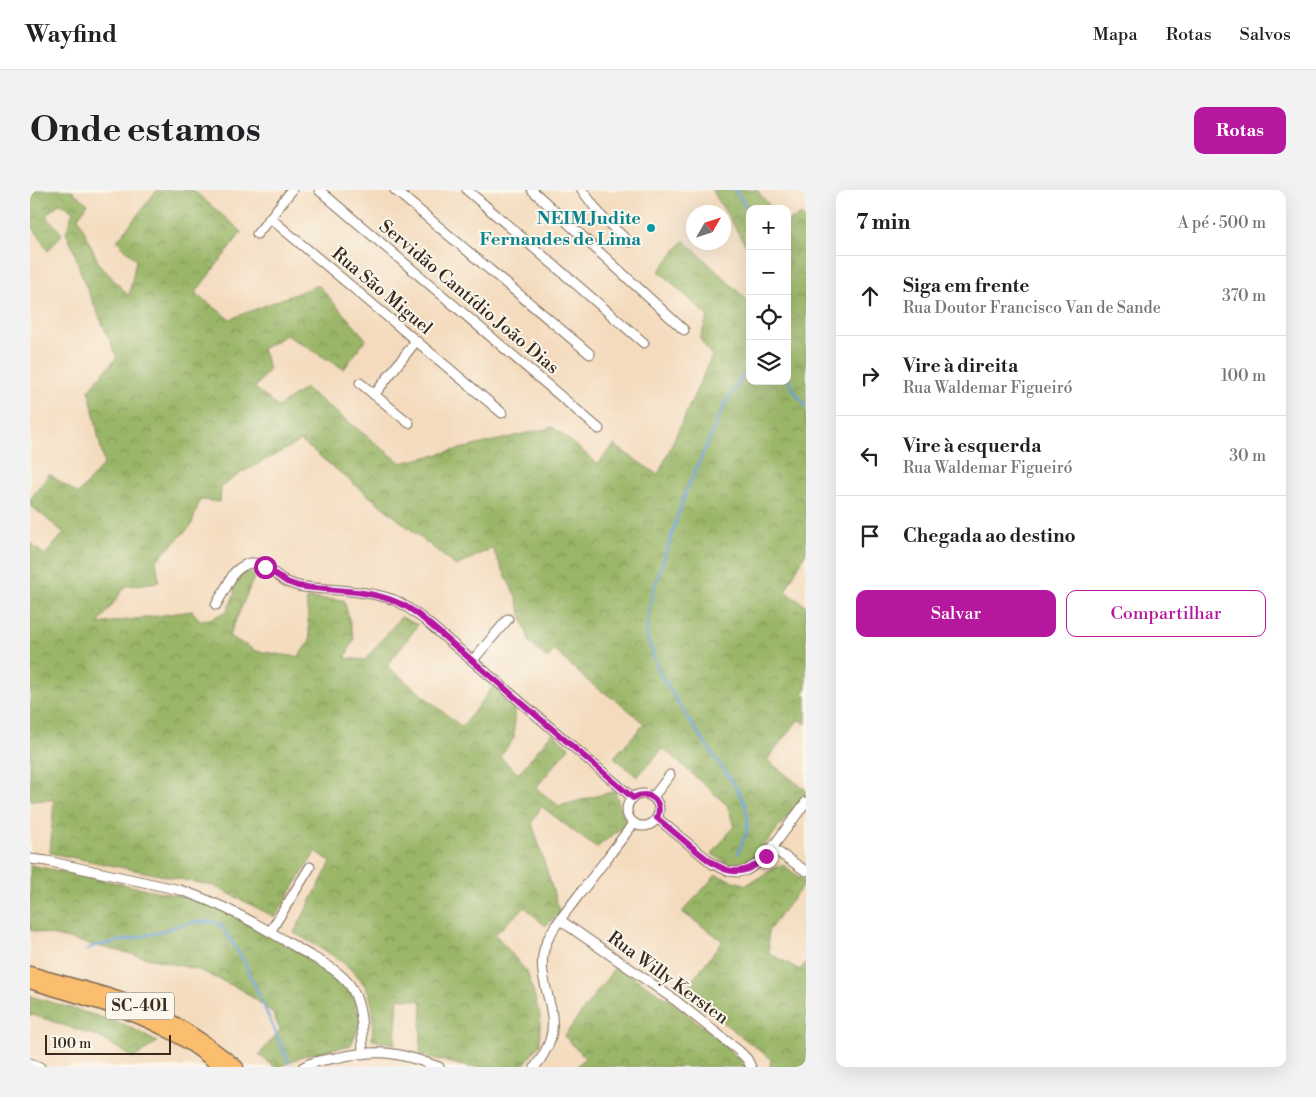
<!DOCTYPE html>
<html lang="pt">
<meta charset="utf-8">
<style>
:root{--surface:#fff;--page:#f2f2f2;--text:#202124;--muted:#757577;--line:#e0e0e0;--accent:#b5179e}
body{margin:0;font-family:"Libre Bodoni",serif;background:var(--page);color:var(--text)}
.controls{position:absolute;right:15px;top:15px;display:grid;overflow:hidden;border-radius:10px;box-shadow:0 5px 20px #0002}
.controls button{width:45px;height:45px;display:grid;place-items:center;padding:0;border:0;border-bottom:1px solid var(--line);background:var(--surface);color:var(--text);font:25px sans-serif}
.compass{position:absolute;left:656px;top:15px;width:45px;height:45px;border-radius:50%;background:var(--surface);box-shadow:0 5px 20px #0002;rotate:51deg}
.scale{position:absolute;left:15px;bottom:12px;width:126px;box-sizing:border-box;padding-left:5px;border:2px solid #3b2a1e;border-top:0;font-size:14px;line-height:18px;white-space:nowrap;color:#3b2a1e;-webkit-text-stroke:4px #fbf7ec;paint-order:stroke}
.stop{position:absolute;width:15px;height:15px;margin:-11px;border:4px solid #b5179e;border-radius:50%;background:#fff}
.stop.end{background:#b5179e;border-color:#fff;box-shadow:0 1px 5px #0008}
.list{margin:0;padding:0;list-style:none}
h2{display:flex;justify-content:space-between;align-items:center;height:65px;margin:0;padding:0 20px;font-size:21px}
h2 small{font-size:16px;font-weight:400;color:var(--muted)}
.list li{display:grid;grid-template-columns:32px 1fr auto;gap:15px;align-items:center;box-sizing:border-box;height:80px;padding:0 20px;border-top:1px solid var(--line)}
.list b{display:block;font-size:19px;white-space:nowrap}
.list p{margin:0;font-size:16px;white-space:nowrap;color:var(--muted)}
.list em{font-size:16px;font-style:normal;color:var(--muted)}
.actions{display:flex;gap:10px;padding:15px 20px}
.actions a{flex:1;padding:11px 0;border:1px solid var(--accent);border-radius:10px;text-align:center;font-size:18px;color:var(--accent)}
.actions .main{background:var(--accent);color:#fff}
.icon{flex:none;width:28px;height:28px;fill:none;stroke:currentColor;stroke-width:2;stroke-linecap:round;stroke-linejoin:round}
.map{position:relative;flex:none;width:776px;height:877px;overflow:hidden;border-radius:10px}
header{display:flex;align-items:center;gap:30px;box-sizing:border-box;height:70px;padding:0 25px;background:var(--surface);border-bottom:1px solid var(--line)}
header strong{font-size:24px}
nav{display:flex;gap:28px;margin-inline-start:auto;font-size:18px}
.intro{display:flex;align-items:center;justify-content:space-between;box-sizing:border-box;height:120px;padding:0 30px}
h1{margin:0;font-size:35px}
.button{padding:12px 22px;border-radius:10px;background:var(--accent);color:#fff;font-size:18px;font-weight:700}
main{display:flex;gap:30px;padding:0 30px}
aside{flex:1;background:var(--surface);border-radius:10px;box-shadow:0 5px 20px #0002}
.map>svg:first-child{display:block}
.forest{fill:url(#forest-crowns);stroke:#6a7043}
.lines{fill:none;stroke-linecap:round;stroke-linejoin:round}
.stream{stroke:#6da2da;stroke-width:2.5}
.minor-casing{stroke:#7c6856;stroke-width:11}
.highway-casing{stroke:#7c6856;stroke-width:15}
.minor{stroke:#fff;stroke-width:9}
.highway{stroke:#fbbe6e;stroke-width:12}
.route{stroke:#b5179e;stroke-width:6}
.culture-dot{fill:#0f9aa8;stroke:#fbf7ec;stroke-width:2}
.labels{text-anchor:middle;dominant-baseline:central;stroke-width:4;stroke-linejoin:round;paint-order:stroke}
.shield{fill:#fbf7ec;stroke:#75685c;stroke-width:1}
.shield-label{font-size:16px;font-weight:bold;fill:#3b2a1e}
.culture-label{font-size:18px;font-weight:bold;fill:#0d838f;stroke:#fbf7ec;text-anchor:end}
.street-label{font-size:18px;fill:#3b2a1e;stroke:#fbf7ec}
</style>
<header>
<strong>Wayfind</strong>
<nav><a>Mapa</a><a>Rotas</a><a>Salvos</a></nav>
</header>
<div class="intro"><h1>Onde estamos</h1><a class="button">Rotas</a></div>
<main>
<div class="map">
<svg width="776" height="877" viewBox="0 0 776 877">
<defs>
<pattern id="forest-crowns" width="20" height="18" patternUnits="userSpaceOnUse" patternTransform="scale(1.25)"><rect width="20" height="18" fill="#9ab668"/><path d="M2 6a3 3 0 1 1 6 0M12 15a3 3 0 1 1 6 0" fill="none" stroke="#7f9455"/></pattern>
</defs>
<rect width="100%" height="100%" fill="#fbf7ec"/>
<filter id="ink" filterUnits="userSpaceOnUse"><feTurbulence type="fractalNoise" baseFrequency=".02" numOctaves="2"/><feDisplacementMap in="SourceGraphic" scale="10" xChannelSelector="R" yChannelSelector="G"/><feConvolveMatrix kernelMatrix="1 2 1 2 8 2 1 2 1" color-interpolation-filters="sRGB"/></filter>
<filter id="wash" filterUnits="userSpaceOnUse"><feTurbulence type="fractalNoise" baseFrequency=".0096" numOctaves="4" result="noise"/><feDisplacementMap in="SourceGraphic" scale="20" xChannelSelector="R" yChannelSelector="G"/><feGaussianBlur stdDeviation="1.12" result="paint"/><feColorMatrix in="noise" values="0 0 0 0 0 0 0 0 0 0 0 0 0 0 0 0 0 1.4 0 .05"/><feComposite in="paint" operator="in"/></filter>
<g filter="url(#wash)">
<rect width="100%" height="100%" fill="#f4dbbe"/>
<g class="forest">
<path d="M0,0h41l17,14 -10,13 21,47 30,32 7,-36 -19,-19 40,-51h36l49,42 -47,61 35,26 88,-34 48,54 -22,30 -58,-34 -24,14 7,20 -14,19 23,19 27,-19 96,75 152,-36 45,37 16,-19 44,30 54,-119 -12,-17 8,-23 -49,-45 25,-31 66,63v78h37v-159l14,-7 5,5v332l-21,39 21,15v84l-3,3 3,3v28l-7,-5 -32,41 39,30v3l-55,69 -21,3 -18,-11 22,-28 -7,-21 -64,-57 -26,29 -23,-20 30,-33 -21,-19 -33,-22 -36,-33 -7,9 -17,-16 -14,-46 -24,-49 -36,18 -155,-125 -60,32 -20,14 -1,15 -20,-2 -9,26 -35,35 3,21 -33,4 -28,38 94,-13 8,9 10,-1 17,-8 7,-16 1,-22h21l-27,63 27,15 42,6 12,-17 -4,-42 38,2 10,39 -9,19 20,2 36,-43 17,8 -31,41 75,61 33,-43 19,17v37l-14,19 18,17 34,-41 17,14 -33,41 23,18 56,-15 11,33 -30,24 -55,-42 -9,17 28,90 -15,13 -20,-19 -30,27 32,38 13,43v29l-18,23h-54l-48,-12 2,-54 -24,-3 -3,46 -23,-4c1,-15 2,-29 -2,-43 -9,-30 -51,-50 -76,-64l37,-71 -15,-11 -41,66 -61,-31 -164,-33 4,-53h-24v-257l15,12 19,-22 -34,-28v-5l19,-26 29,20 26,-30 -15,-74 28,-33 -33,-75 -11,-34 -7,-15 7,-22 -13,-8 -14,12 16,19 -14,17 -18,-29z"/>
<polygon points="682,0 727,0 742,19 720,19 720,62"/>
<polygon points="752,674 776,692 738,741 739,763 770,780 776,772 776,877 740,877 741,869 653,802 693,751 652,722 686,685 716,695"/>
<polygon points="0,675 178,712 212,729 297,779 313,791 325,810 330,833 321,855 273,866 250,877 245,877 229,865 250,840 242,822 212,800 169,780 0,740"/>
<polygon points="586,776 641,811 689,850 717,877 546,877 555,868 534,846"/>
<polygon points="0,806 94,834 127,852 104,868 69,847 3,825 0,826"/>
</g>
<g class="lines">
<g class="stream">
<polyline points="705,0 716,17 720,27"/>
<polyline points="757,186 763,200 776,216"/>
<polyline points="708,663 717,641 718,629 715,615 707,599 655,524 629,482 616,444 620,415 623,402 656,301 695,214 720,175"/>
<path d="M56,760l8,-4c17,-3 34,-6 50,-10 27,-6 49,-20 76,-12l24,37 45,102"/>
</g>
</g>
</g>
<g filter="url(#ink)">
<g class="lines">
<g class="minor-casing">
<g id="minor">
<polyline points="262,0 240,28 472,223"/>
<polyline points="289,0 569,239"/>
<polyline points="365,0 560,164"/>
<polyline points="437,0 614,153"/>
<polyline points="502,0 654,140"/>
<polyline points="552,0 572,27 599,52"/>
<polyline points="227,44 240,28"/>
<polyline points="330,193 379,233"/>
<polyline points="344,205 386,151"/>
<path d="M186,415l18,-32c5,-5 11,-9 17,-10 13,-1 25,13 36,19 3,1 7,3 11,4 31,5 67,3 96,14 12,5 23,14 33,22l206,176"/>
<polyline points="443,470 478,429"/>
<circle cx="613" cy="620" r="16"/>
<polyline points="623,607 640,585"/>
<polyline points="627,628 683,674 698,681 708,682 717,680 730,672 742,658 776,612"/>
<polyline points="742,658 776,681"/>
<path d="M0,669l17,2 133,29c43,14 81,36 119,59 18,11 40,20 52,38 12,20 11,44 12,67"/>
<polyline points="530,730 645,810 709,861 717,869 721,877"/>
<polyline points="240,742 280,677"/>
<polyline points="0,873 10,877"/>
<path d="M273,877c10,-6 21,-7 33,-9 18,-4 39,-7 58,-4 15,2 30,8 45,13"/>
<path d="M505,877c6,-8 12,-17 15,-27 10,-30 -14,-59 -6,-90 5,-20 22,-37 34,-54 19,-24 37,-49 56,-73"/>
</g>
</g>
<g class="highway-casing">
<g id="highway">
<path d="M0,783c47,14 99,24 141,48 24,13 45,29 66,46"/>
<path d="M0,792c44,14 91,25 132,46 21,10 40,24 58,39"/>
</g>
</g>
<use href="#minor" class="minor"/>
<use href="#highway" class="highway"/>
</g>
</g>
<g class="lines" filter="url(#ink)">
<path class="route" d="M235,377l22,15 11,4c31,5 67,3 96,15 12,4 23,12 33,21l206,176c16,-9 31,3 24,20 12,10 24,20 36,30 25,21 46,36 73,8"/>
</g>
<circle class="culture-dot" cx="621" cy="38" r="5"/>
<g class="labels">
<rect class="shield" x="76" y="802.5" width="68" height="27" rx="4"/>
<g class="shield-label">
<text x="110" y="816">SC-401</text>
</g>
<g class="culture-label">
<text x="611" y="28">NEIM Judite<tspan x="611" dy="21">Fernandes de Lima</tspan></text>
</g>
<g class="street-label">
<text transform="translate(352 101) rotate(40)">Rua São Miguel</text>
<text transform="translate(439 107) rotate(40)">Servidão Cantídio João Dias</text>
<text transform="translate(638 788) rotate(36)">Rua Willy Kersten</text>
</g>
</g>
</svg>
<div class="controls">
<button>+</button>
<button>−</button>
<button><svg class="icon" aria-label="locate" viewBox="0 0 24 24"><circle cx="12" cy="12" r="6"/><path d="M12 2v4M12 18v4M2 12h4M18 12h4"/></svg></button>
<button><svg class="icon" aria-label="layers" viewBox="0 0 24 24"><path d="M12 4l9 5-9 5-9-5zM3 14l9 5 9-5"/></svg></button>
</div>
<svg class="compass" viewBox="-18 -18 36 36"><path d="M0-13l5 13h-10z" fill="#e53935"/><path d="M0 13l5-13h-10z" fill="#757577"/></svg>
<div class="scale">100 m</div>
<div class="stop" style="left:235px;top:377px"></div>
<div class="stop end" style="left:736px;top:666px"></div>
</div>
<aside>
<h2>7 min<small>A pé · 500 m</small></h2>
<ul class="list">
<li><svg class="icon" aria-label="ahead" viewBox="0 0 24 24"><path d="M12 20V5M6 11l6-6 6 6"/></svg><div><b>Siga em frente</b><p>Rua Doutor Francisco Van de Sande</p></div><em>370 m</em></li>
<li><svg class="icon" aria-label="right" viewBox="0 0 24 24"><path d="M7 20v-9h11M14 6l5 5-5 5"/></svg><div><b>Vire à direita</b><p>Rua Waldemar Figueiró</p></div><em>100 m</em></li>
<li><svg class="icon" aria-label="left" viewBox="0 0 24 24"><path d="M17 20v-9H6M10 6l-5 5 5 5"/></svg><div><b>Vire à esquerda</b><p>Rua Waldemar Figueiró</p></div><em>30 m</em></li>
<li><svg class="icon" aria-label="arrive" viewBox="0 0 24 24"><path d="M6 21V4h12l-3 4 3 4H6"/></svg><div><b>Chegada ao destino</b></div></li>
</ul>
<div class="actions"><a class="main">Salvar</a><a>Compartilhar</a></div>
</aside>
</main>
